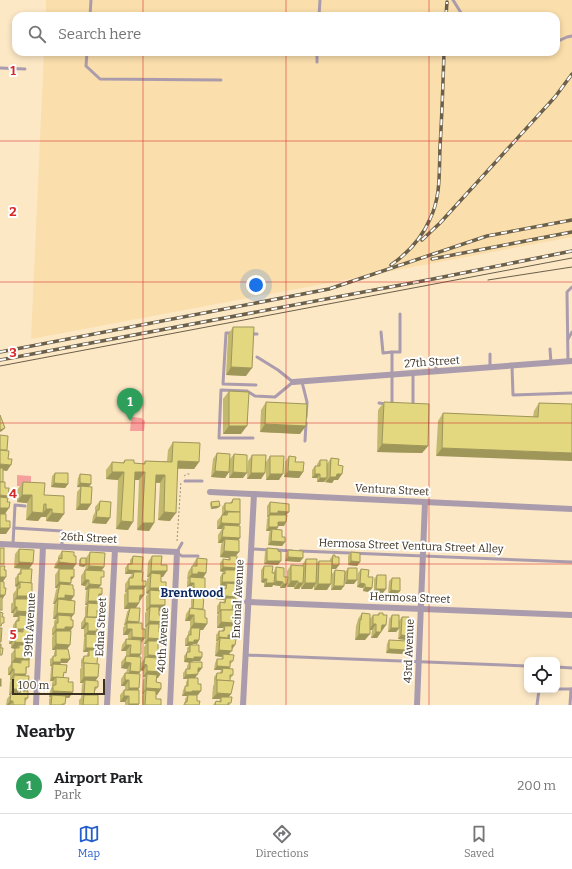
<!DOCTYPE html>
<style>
:root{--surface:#fff;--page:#f6f6f6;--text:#202124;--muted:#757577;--line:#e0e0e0;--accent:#255fcc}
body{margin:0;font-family:Bitter,serif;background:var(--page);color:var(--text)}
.controls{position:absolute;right:12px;bottom:12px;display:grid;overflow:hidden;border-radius:8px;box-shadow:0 2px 6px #0003}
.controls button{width:36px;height:36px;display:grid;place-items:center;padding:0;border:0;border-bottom:1px solid var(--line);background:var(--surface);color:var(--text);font:20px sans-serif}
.scale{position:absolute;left:12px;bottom:10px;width:93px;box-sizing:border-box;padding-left:4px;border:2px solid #3c3221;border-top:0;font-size:11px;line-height:14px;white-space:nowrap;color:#3c3221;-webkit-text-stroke:3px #fff;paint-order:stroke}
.you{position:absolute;left:256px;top:285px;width:14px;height:14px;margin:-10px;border:3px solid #fff;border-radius:50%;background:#1a73e8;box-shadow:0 0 0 6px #1a73e833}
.badge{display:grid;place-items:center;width:26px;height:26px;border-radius:50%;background:var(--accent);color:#fff;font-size:13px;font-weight:700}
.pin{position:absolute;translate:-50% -33px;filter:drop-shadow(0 1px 2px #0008)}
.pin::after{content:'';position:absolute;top:21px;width:14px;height:12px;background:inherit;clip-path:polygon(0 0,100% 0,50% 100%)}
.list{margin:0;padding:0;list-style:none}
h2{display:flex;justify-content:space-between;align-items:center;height:52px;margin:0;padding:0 16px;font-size:17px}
h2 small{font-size:13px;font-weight:400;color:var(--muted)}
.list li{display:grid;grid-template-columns:26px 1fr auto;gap:12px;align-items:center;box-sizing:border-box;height:56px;padding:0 16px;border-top:1px solid var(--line)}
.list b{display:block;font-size:15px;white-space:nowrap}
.list p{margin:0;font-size:13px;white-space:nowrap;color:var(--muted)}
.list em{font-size:13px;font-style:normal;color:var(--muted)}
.icon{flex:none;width:22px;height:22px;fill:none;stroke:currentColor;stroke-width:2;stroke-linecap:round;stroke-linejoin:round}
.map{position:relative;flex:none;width:572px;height:705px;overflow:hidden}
.search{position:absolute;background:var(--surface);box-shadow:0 2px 6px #0003;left:12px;right:12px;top:12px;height:44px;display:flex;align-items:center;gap:10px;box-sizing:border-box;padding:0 14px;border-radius:12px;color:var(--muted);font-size:15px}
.sheet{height:108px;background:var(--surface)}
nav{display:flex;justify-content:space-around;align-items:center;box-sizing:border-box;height:56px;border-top:1px solid var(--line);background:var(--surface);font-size:11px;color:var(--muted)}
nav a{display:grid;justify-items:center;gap:2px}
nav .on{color:var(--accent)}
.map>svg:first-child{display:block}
.built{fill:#fadeab}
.green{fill:#f6a09d}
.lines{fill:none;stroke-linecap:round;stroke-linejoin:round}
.path{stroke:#9f8f75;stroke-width:1;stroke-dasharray:2 2;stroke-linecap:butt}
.lane{stroke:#aa9cad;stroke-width:3}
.street{stroke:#aa9cad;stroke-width:6}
.tram{stroke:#6c604a;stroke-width:1}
.rail-casing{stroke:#6c604a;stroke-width:3.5}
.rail{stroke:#fff;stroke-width:2;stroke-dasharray:6;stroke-linecap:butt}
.wall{fill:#c3b96e}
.shaded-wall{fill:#9f965a}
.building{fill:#e3d780;stroke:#9f965a}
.grid{fill:none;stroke:#d62828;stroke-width:1;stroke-opacity:0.55}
.labels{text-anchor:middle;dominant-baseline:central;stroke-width:4;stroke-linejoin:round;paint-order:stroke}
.street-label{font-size:11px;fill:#3c3221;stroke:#fff}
.neighbourhood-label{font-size:12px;font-weight:bold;fill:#0f2b60;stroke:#fff}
.grid-label{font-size:13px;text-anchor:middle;font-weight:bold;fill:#d62828;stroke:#fff;stroke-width:4;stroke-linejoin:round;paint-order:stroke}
</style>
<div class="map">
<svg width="572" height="705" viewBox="0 0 572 705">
<rect width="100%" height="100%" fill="#fce8c5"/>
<polygon class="built" points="46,0 572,0 572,237 31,339 44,52 556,52 556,16 46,16"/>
<g class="green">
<polygon points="132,417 141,418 145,421 144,431 130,431 131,419"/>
<polygon points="17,475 31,476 31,486 17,486"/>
</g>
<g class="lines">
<g class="path">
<polyline points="184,476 187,474 191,474"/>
<polyline points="177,541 181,481"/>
</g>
<g class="lane">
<polyline points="453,0 463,16"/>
<polyline points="90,16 91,0"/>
<polyline points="319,16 320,0"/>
<polyline points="556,42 567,37 572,36"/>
<polyline points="87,52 86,66 100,79 221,80"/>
<polyline points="493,52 497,54 524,54 533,52"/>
<polyline points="317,62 317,52"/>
<polyline points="0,68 25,69"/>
<polyline points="233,333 226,333 223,384 256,385"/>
<polyline points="250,334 257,334"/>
<polyline points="568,339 572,332"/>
<polyline points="550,349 551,363"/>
<polyline points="392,352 400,352 400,314"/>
<polyline points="568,361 567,292 572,287"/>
<polyline points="512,366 513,395 572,393"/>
<polyline points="490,367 490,354"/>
<polyline points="436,372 436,363"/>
<polyline points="413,373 413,406"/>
<polyline points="302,382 307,402 306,417"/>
<polyline points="379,403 392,405 392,352 383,353 381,332"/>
<polyline points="253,438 219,438 221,390 247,391 255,396 275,397 293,382 278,370 257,357"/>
<polyline points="305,441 306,423"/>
<polyline points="185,481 202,481"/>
<polyline points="14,528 62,531 62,547"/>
<polyline points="13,544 15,505 25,506"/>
<polyline points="252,549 270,550"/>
<polyline points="276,550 292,551"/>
<polyline points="300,551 572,562"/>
<polyline points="177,552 182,543"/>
<polyline points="177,553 182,556 198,556"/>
<polyline points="245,655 527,666"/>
<polyline points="557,667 572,668"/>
<polyline points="557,689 572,689"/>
<polyline points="537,705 539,690"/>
<polyline points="570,705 571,689"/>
</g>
<g class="street">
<polyline points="293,382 572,361"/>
<polyline points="210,492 572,509"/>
<polyline points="0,544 177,552 170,705"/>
<polyline points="247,602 572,615"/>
<polyline points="36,705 43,546"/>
<polyline points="107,705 115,549"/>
<polyline points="243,705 254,494"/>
<polyline points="417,705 425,502"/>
</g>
<g class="tram">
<polyline points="488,280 572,267"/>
<polyline points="0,366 572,258"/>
</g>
<g class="rail-casing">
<g id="rail">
<polyline points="446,16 447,2"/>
<polyline points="422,240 440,223 555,97 572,74"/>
<polyline points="432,259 572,232"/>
<path d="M391,265c17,-12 31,-27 39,-46 11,-22 9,-48 10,-72 2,-32 3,-63 4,-95"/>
<polyline points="0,352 329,289 487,236 572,220"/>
<polyline points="0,360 433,279 572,251"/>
</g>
</g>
<use href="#rail" class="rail"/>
</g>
<g class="wall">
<polygon points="233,327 246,376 226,375 228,335"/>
<polygon points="229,391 241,434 223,434 223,399"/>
<polygon points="266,402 300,434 260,432 261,410"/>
<polygon points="384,402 428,446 422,453 377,452 378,410"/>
<polygon points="539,403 572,404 436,456 438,421 443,413 533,417 534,411"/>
<polygon points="173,442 199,462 194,469 178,469 170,521 158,520 160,483 156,483 154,523 149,531 137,530 139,480 135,480 128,530 116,529 118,480 106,479 106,470 112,462 122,463 125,460 134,463 143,464 145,461 167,461 168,450"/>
<polygon points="217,453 230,459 234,454 243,478 229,478 229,472 225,478 211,477 213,459"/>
<polygon points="252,455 265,473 261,479 247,479 248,461"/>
<polygon points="270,456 279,480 266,480 266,462"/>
<polygon points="289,456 303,472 299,478 284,477 285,462"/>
<polygon points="331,458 338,465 338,480 334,480 332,483 325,482 326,479 324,482 317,482 317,478 312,478 312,470 315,466 317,466 317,464 320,460 327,464"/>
<polygon points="55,473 68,484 65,488 51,487 52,476"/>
<polygon points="80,474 89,487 91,504 87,510 76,510 77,492 81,487 77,487 78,478"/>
<polygon points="23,482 44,495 64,514 58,522 46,521 46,517 41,517 38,521 26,520 27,503 17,502 17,490"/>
<polygon points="233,499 238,526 238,540 236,556 236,568 235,570 236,582 235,584 235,597 234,598 232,610 234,620 232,626 231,638 232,651 229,654 233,661 230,665 230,667 229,669 233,675 230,679 231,694 228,697 230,705 213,705 216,701 219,701 220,699 212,699 213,686 214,684 214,677 217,673 220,673 221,670 214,670 215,663 217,659 221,659 222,657 215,656 216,643 217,641 216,641 216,635 219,631 222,631 223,628 217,628 217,616 218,614 217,614 217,606 220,602 223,603 224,600 216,599 216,592 219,588 224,588 225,586 220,586 220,577 223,572 220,571 220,563 223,559 227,560 229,558 220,557 221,545 222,543 218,543 218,535 222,529 217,529 217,521 222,515 222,507 225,503 230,503"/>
<polygon points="100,501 110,518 106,524 92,523 93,516 95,512 95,507"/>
<polygon points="211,502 218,508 211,509 210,504"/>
<polygon points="270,502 289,512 286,515 284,526 278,526 277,529 285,542 282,546 268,545 269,533 270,531 266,531 267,519 268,517 267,517 267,506"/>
<polygon points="267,548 278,565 264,564 265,552"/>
<polygon points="19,549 33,563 29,569 30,599 30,612 27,616 28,640 28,643 27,645 30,659 28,660 26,674 25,676 28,698 25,702 25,705 6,705 7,699 10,695 9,695 10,681 11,680 10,680 10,675 8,675 8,668 11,664 11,654 15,649 11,648 11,644 9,644 9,637 13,632 13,625 16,621 18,617 13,617 13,613 11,613 11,604 13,602 13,594 16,590 16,588 17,587 15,586 15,578 19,574 19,573 21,569 27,569 14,568 15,554"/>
<polygon points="288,550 300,562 285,561 286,554"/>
<polygon points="62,551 74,556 76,564 72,569 74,577 71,580 71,583 69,585 71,600 74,614 71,618 73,627 70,631 67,649 70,659 67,663 61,663 60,664 63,678 68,682 73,692 69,698 65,698 65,704 64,705 49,705 49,699 50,697 49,697 49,691 52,687 52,683 53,681 50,681 51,668 51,666 50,666 50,659 54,656 54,653 55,650 52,650 52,637 53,635 52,635 52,629 54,625 54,621 56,619 53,619 54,605 55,604 53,604 56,590 57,588 55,588 55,575 59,569 61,569 54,568 55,564 58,560 58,557"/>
<polygon points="90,552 104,567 101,571 101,581 99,588 102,594 99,598 98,598 98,601 97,604 101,610 98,614 97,614 97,631 95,635 100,643 95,650 96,681 98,687 95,691 94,695 98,705 79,705 79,700 81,698 82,684 83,683 80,683 80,669 82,667 81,667 81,660 84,656 87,656 87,654 88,652 83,652 84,638 85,637 84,637 84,629 81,629 81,623 85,617 85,607 87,605 85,605 86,591 87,590 85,590 85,586 81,585 81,576 85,570 86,565 84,567 79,566 79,560 81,558 86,558"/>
<polygon points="351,552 360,562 357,566 348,565 348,556"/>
<polygon points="333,555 335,557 339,565 336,569 331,569 327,590 314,590 314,586 312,589 301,589 301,586 299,589 294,589 294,587 287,587 287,585 285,588 280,588 280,586 273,585 272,587 264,587 264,583 261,582 261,570 264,566 272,573 273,573 276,567 284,577 287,577 287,571 291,565 301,566 302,565 306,559 317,563 319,561 330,561 330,559"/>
<polygon points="133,556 142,571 140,572 144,589 139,601 139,603 136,608 139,622 138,623 142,629 145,629 146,627 145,627 145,613 147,611 146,611 146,596 148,594 146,593 147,579 149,577 147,577 148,562 152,556 161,565 163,577 161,577 161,582 166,588 162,594 161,594 161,611 159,611 159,615 164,622 160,628 159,628 159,645 158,645 158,649 159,661 158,661 158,678 157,678 156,682 161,689 157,695 156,695 156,699 161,705 142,705 142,696 143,694 142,694 143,680 145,677 143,677 143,671 140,670 141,663 144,659 144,647 146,644 144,644 145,638 141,643 139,657 138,674 139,688 138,690 139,704 138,705 125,705 125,702 120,702 120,695 124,690 125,690 125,686 121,686 121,679 125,673 126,674 127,669 121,668 121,662 126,656 126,651 121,651 122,645 126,639 128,640 128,635 123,635 123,628 125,625 124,625 127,612 129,609 124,609 124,595 126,592 125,592 125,584 132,574 125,574 125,568 128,564 130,564 130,560"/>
<polygon points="197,558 206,573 203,578 205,591 202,595 203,630 200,630 199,640 197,644 193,644 192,645 199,652 202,657 200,661 193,661 192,662 202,668 199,672 198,671 195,678 191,678 198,684 198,695 190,695 197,701 199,705 183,705 185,702 185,699 187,696 182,696 183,690 186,686 186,682 188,679 183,679 183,673 186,669 187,669 187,666 189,662 184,662 184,656 187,652 187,648 189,646 185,646 185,639 188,635 188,632 190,629 190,621 185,621 186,614 190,608 191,608 191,598 193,595 191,595 191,587 187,587 187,581 188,580 187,579 188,572 192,566 193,566 193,564"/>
<polygon points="348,568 354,584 345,584 345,572"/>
<polygon points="361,569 372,588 369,592 363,591 363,588 357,587 358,573"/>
<polygon points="335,570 344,586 341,590 331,590 332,574"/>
<polygon points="377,575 383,593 374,593 374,579"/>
<polygon points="392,578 400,591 397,594 388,594 389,581"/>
<polygon points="362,613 370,619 373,615 377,615 379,613 382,631 381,631 381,632 377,638 371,638 372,630 370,630 365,640 355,640 356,626 357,623 358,619"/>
<polygon points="392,615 399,621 402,617 408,622 410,636 407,640 398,639 399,629 396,632 388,632 389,619"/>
<polygon points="389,640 404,654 386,653 387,644"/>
</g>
<g class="shaded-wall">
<polygon points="231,367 252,368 246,376 226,375"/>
<polygon points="265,424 306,426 300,434 260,432"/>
<polygon points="229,426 247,426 241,434 223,434"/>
<polygon points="5,428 2,431 0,432 0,430"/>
<polygon points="382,444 428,446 422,453 377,452"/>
<polygon points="442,448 572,453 572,461 436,456"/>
<polygon points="178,461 199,462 194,469 173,468"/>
<polygon points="0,464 11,465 7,471 0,470"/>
<polygon points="215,471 229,472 225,478 211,477"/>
<polygon points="288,471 303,472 299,478 284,477"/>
<polygon points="112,472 124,472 118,480 106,479"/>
<polygon points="135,472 145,472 139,480 130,480"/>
<polygon points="233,472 247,473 243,478 229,478"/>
<polygon points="251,473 265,473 261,479 247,479"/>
<polygon points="270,474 283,474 279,480 266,480"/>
<polygon points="315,474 320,474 317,478 312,478"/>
<polygon points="337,474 342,474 338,480 334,480 332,483 325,482 330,477"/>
<polygon points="156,475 165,475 160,483 151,482"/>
<polygon points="320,478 327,478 324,482 317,482"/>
<polygon points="54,483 68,484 65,488 51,487"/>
<polygon points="80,483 91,484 88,488 77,487"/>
<polygon points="0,495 8,496 4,502 0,501"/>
<polygon points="22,495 32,495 27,503 17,502"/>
<polygon points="80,504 91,504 87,510 76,510"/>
<polygon points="220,506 218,508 211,509 212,507"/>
<polygon points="0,508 9,508 5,514 0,514"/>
<polygon points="46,509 52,509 46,517 41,517 38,521 26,520 32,512 43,513"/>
<polygon points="225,511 240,512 228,512 225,515 222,515"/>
<polygon points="278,511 289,512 286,515 269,515 268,517 267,517 270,513"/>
<polygon points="164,512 176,513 170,521 158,520"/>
<polygon points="52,513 64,514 58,522 46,521"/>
<polygon points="96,517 110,518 106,524 92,523"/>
<polygon points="121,521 133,522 128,530 116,529"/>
<polygon points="278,522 286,522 284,526 276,526"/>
<polygon points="142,523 154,523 149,531 137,530"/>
<polygon points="221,523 240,524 235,530 224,525 222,529 217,529"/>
<polygon points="269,527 278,527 276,531 272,529 270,531 266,531"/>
<polygon points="0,528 10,528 6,534 0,534"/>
<polygon points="222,537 240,538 235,544 225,539 222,543 218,543"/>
<polygon points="271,541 285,542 282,546 268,545"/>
<polygon points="224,551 239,552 234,558 230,556 229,558 220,557"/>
<polygon points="288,557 303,558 300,562 285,561"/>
<polygon points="267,561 281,561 278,565 264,564"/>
<polygon points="351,561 360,562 357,566 348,565"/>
<polygon points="19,562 33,563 29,569 14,568"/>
<polygon points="59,562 76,564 72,570 54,568"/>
<polygon points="80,564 86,565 84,567 79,566"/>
<polygon points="332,565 339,565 336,569 329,569"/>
<polygon points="89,566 104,567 100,573 85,572"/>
<polygon points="223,567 236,568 234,572 225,570 223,572 220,571"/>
<polygon points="128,570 142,571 139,575 134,572 132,574 125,574"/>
<polygon points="151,571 167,571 163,577 151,577 151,573 149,577 147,577"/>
<polygon points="198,572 206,573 202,579 190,577 187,579 192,574"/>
<polygon points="0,577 6,577 2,583 0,583"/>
<polygon points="71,577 74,577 69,583 71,583 67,588 60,584 57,588 55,588 59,582"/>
<polygon points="263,579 267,579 264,583 261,582"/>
<polygon points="85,580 89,580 85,586 81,585"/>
<polygon points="347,580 357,580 354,584 345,584"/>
<polygon points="276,581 283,582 280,586 273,585 272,587 264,587 266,583 274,583"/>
<polygon points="291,581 298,581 294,587 287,587"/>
<polygon points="18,582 20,583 17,587 15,586"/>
<polygon points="222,582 236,582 234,586 227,583 225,586 220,586"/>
<polygon points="190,583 194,583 191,587 187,587"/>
<polygon points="298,583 303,583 299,589 294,589"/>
<polygon points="305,583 316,583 312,589 301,589"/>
<polygon points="360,583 365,584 363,588 357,587"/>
<polygon points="89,584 101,585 97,590 89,588 87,590 85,590"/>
<polygon points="283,584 287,584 285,588 280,588"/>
<polygon points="318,584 331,584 327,590 314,590"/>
<polygon points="129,586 146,586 142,592 128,589 126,592 125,592"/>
<polygon points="334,586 344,586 341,590 331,590"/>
<polygon points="365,587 372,588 369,592 363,591"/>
<polygon points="150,588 166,588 162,594 150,594 150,590 148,594 146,593"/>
<polygon points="376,589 386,589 383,593 374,593"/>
<polygon points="391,590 400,591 397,594 388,594"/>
<polygon points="194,591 205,591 202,595 194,594 193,595 191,595"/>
<polygon points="99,594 102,594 99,598 96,598"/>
<polygon points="0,595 5,595 1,601 0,601"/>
<polygon points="65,595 74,596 70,602 58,599 55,604 53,604 57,598"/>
<polygon points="140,595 144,595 140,601"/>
<polygon points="218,595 235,597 232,601 226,598 224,600 216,599"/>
<polygon points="17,596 32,596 28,602 15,599"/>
<polygon points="88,601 98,601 95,605 88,603 87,605 85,605"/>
<polygon points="128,603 139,603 135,609 130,608 129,609 124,609"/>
<polygon points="150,605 165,605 161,611 149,611 150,607 147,611 146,611"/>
<polygon points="15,607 17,607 13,613 11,613"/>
<polygon points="97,610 101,610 98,614 95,614"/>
<polygon points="220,610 221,610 218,614 217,614"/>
<polygon points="17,611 30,612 26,618 19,615 18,617 13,617"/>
<polygon points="57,613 74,614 69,620 58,615 56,619 53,619"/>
<polygon points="189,615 194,615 190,621 185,621"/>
<polygon points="234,617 237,617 233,623 234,623 230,629 225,626 223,628 217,628 221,622"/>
<polygon points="127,621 139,622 136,626 127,623 125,625 124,625"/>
<polygon points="149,621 164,622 160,628 149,627 149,624 146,627 145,627"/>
<polygon points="85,623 88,623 84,629 81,629"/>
<polygon points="194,623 207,624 203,630 190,629"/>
<polygon points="373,624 376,624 372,630 369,630"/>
<polygon points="97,625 102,625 97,631"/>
<polygon points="382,625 386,625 382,631 377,631"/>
<polygon points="65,627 73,627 69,633 56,631 53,635 52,635 56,629"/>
<polygon points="391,628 399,628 396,632 388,632"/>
<polygon points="16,629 23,629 20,633 14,632"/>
<polygon points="127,629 132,629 128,635 123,635"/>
<polygon points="88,631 97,631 93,637 86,634 85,637 84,637"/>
<polygon points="376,632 381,632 377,638 371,638"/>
<polygon points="359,634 370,634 365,640 355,640"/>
<polygon points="228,635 233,635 230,639 220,638 217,641 216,641 219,637"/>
<polygon points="401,635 410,636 407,640 398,639"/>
<polygon points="132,637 145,638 140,644 127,643"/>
<polygon points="13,638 15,638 11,644 9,644"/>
<polygon points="148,638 163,639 159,645 148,644 148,641 146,644 144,644"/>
<polygon points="194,640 199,640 197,644 193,644 191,646 190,645 189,646 185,646 188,642"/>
<polygon points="15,642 28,643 24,649 19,648 19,645 16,649 11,648"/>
<polygon points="56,644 70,645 66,651 56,649 55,650 52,650"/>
<polygon points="126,645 131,645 126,651 121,651"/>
<polygon points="232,645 235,645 227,657 223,654 222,657 215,656 219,650"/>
<polygon points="86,648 97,648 94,652 89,650 88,652 83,652"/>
<polygon points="389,649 407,650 404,654 386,653"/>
<polygon points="130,654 141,654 137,660 126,660"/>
<polygon points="148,655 163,656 159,661 145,661 145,660"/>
<polygon points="194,657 202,657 200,661 193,661 191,663 184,662 186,658"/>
<polygon points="15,658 30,659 25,664 21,660 19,664 12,662 11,664"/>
<polygon points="61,659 70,659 67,663 61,663 58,666 53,664 51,666 50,666 53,662"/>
<polygon points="125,662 131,663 127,669 121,668"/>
<polygon points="144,664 147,665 143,671 140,670"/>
<polygon points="217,666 230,667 227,671 223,668 221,670 214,670"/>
<polygon points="198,668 202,668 199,672 195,671"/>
<polygon points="12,669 14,669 10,675 8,675"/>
<polygon points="130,671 140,672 136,678 126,677"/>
<polygon points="147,671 162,672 158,678 147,677 147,674 145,677 143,677"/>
<polygon points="14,674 26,674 22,680 14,675 11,680 10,680"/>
<polygon points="198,674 195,678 183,679 186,675"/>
<polygon points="52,677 63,678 56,677 53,681 50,681"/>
<polygon points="84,677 98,677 94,683 85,680 83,683 80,683"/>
<polygon points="125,680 129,680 125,686 121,686"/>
<polygon points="129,688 139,688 135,694 125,694"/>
<polygon points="146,688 161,689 157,695 146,695 146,690 143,694 142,694"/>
<polygon points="13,689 28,690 24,696 20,694 20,691 17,696 11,693 10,695 9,695"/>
<polygon points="53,691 73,692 69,698 52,697 52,695 50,697 49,697"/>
<polygon points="192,691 201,691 198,695 190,695 189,696 188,695 187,696 182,696 185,692"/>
<polygon points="217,693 231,694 227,699 221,697 220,699 212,699"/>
<polygon points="124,696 129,696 125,702 120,702"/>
<polygon points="10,701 13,701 10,705 7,705"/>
<polygon points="129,704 139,704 138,705 128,705"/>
</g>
<g class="building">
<polygon points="233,327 254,327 252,368 231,367"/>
<polygon points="229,391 249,392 247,426 229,426"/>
<polygon points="266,402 307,404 306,426 265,424"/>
<polygon points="384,402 429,404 428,446 382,444"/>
<polygon points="539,403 572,404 572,453 442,448 443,413 538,417"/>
<polygon points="0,415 5,428 0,430"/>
<polygon points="0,435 8,436 7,450 0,450"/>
<polygon points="173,442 200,443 199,462 178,461 176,513 164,512 165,475 156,475 154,523 142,523 145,472 135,472 133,522 121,521 124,472 112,472 112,462 124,463 125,460 134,460 134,463 145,464 145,461 172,462"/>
<polygon points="0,450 9,451 8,459 12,459 11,465 0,464"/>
<polygon points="217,453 230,454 229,472 215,471"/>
<polygon points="234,454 247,455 247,473 233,472"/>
<polygon points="252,455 266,455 265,473 251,473"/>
<polygon points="270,456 284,456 283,474 270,474"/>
<polygon points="289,456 296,457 295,462 304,462 303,472 288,471"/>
<polygon points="331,458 339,459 338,465 343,466 342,474 337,474 336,477 330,477"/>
<polygon points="320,460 327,460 327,478 320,478 320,474 315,474 315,466 320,466"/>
<rect x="0" y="468" width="3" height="14"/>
<polygon points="55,473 68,473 68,484 54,483"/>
<polygon points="80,474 91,475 91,484 80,483"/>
<polygon points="0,482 5,482 5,488 9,488 8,496 0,495"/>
<polygon points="23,482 45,483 44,495 64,496 64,514 52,513 52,509 46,509 46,504 44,504 43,513 32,512 32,495 22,495"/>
<polygon points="81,486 92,487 91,504 80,504"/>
<polygon points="0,497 8,498 7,502 10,502 9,508 0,508 0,511"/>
<polygon points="233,499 240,499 240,512 225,511 225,503 232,503"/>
<polygon points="100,501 111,502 110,518 96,517 97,510 99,510"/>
<polygon points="219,501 220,506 212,507 211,502"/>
<polygon points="270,502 289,504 289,512 278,511 278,513 270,513"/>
<polygon points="228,512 240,512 240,524 221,523 222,515 227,515"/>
<polygon points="0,514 6,514 6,521 10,521 10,528 0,528"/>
<polygon points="269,515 287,515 286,522 278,522 278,527 269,527"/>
<polygon points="224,525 240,526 240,538 222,537 223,529 224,529"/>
<polygon points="272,529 282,530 282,537 285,537 285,542 271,541"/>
<polygon points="225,539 239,540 239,552 224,551"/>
<rect x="0" y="548" width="4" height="16"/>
<polygon points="267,548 278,549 278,551 281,552 281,561 267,561"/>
<polygon points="19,549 34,550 33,563 19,562"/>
<polygon points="288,550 303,551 303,558 288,557"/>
<polygon points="62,551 74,552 74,556 76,556 76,564 59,562 59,558 62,559"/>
<polygon points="90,552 105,553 104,567 89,566"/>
<polygon points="351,552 360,553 360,562 351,561"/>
<polygon points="333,555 335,555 335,557 339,557 339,565 332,565"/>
<polygon points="133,556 143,557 142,571 128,570 128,564 132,564"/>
<polygon points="152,556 162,556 161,565 167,565 167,571 151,571"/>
<polygon points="230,556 237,556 236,568 223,567 223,559 230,560"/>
<polygon points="81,558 86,558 86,565 80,564"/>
<polygon points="197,558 207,559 206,573 198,572 198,574 192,574 192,566 197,566"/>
<polygon points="306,559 317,559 316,583 305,583"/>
<polygon points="319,561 332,561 331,584 318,584"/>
<polygon points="291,565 304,566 303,583 298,583 298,581 291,581"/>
<polygon points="0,566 5,566 4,570 6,570 6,577 0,577"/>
<polygon points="264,566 273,566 272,573 275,573 274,583 266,583 267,579 263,579"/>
<polygon points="276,567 284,568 284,577 288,577 287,584 283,584 283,582 276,581"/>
<polygon points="348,568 357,568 357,580 347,580"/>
<polygon points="21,569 32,569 31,583 18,582 18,574 21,574"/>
<polygon points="59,569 74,569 74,577 71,577 71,583 59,582"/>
<polygon points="361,569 369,570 368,577 373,577 372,588 365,587 365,584 360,583"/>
<polygon points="85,570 104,571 104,577 101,577 101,585 89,584 89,580 85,580"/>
<polygon points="225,570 237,570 236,582 222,582 223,573 225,574"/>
<polygon points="335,570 345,571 344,586 334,586"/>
<polygon points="134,572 143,572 142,581 146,581 146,586 129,586 129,578 133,578"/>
<polygon points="151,573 161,574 161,582 166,582 166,588 150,588"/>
<polygon points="377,575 386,575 386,589 376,589"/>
<polygon points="190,577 205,578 205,591 194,591 194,583 190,583"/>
<polygon points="392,578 400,578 400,591 391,590"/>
<polygon points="0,581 4,582 4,588 6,588 5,595 0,595"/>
<polygon points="20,582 32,583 32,596 17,596 18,588 20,588"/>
<polygon points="227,583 236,584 235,597 218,595 219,588 226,589"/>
<polygon points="60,584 73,585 73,589 74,589 74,596 65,595 65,598 57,598"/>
<polygon points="89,588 102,588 102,594 99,594 98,601 88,601"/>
<polygon points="128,589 144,589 144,595 140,595 139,603 128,603"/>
<polygon points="150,590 161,591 160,599 165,599 165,605 150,605"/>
<polygon points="194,594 204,595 203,609 193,609"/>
<rect x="0" y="597" width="2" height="13"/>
<polygon points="226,598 236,598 235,605 233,605 232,610 220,610 220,602 225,603"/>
<polygon points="15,599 32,599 30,612 17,611 17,607 15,607"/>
<polygon points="58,599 75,601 74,614 57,613"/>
<polygon points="88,603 101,604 101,610 97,610 97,617 87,617"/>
<polygon points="150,607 159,607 159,615 164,616 164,622 149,621"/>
<polygon points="130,608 140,608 139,622 127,621"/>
<polygon points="190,608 205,610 205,618 207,618 207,624 194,623 194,615 189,615"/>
<polygon points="221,610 237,610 237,617 234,617 234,623 221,622"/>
<polygon points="0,612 3,613 2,617 4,617 4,623 2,623 1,626 0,626"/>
<polygon points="362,613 370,614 370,634 359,634 360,620 361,620"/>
<polygon points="379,613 383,613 383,615 387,615 386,625 382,625 381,632 376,632 376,624 373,624 373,615 379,615"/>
<polygon points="19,615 30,616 29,629 16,629 16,621 19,621"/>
<polygon points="58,615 71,616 71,620 73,620 73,627 65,627 65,629 56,629 56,623 58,623"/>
<polygon points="392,615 399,615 399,628 391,628"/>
<polygon points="85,617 102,618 102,625 97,625 97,631 88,631 88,623 85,623"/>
<polygon points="402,617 409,617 408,622 411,622 410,636 401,635"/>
<polygon points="127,623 142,623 142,629 145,629 145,638 132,637 132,629 127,629"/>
<polygon points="149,624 159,624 159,632 163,632 163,639 148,638"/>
<polygon points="225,626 233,626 233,635 228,635 228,638 219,637 219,631 224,631"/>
<polygon points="0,628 2,628 1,642 0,642"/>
<polygon points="191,628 200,628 199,640 194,640 194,642 188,642 188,635 191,635"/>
<polygon points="23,629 31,630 31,637 29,636 28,643 15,642 15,638 13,638 14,631 23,632"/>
<polygon points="56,631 71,631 70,645 56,644"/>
<polygon points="86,634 100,635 100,643 97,642 97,648 86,648"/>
<polygon points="220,638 236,639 235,645 232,645 232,651 219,650"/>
<polygon points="126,639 141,640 141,654 130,654 131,645 126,645"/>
<polygon points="389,640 407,641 407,650 389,649"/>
<polygon points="148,641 158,641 158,649 164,650 163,656 148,655"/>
<polygon points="0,644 1,644 1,648 3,648 2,655 0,655"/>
<polygon points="19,645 30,645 30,659 15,658 15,648 19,648"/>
<polygon points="190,645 199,645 199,652 202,652 202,657 194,657 194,659 186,658 187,652 190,652"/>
<polygon points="56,649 68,649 70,659 61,659 61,662 53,662 53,656 56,656"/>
<polygon points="89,650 98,650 97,664 83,663 84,656 89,656"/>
<polygon points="223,654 234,655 233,661 230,661 230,667 217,666 217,659 223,659"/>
<polygon points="126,656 141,657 140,672 130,671 131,663 125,662"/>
<polygon points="145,657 158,658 158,666 162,667 162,672 147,671 147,665 144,664"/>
<polygon points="21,660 29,660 29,667 26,667 26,674 14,674 14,669 12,669 12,662 21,663"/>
<polygon points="190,662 202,662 202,668 198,668 198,674 186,675 186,669 190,669"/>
<polygon points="84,663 99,664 98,677 84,677"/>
<polygon points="53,664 67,665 66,673 64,672 63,678 52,677"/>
<polygon points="223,668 233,669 233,675 230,675 230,681 216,680 217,673 222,673"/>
<polygon points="125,673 140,674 139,688 129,688 129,680 125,680"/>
<polygon points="147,674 157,675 156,682 161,683 161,689 146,688"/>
<polygon points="14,675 29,676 28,690 13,689"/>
<polygon points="56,677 69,678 68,682 73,682 73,692 53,691 53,685 56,685"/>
<polygon points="188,678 198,678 198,684 201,684 201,691 192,691 192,692 185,692 185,686 188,686"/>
<rect x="0" y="679" width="1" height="7"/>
<polygon points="85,680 98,681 98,687 95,687 94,695 84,694"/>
<polygon points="217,680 234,681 231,694 217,693"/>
<polygon points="124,690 139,690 139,704 129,704 129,696 124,696"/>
<polygon points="146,690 156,691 156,699 161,699 161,705 145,705"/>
<polygon points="20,691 28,691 28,698 25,698 25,705 13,705 13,701 10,701 11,693 20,694"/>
<polygon points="52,695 66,696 65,704 62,704 62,705 51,705"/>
<polygon points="84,695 98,695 98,705 83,705"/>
<polygon points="188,695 197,695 197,701 200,701 199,705 185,705 185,702 187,702"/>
<polygon points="221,697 232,697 231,703 228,703 228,705 215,705 216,701 221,702"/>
</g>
<path class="grid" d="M143,0v16M286,0v16M429,0v16M143,52v653M286,52v653M429,52v653M0,141h572M0,282h572M0,423h572M0,564h572"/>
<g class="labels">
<g class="street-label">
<text transform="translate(432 362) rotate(-4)">27th Street</text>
<text transform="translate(392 490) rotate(3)">Ventura Street</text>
<text transform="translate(89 538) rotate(3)">26th Street</text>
<text transform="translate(411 546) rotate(2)">Hermosa Street Ventura Street Alley</text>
<text transform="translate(410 598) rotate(2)">Hermosa Street</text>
<text transform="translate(238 599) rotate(-87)">Encinal Avenue</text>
<text transform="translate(30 625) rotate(-87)">39th Avenue</text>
<text transform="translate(101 627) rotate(-87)">Edna Street</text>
<text transform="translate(163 640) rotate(-87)">40th Avenue</text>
<text transform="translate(409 651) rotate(-88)">43rd Avenue</text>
</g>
<g class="neighbourhood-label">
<text x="192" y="593">Brentwood</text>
</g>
</g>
<g class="grid-label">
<text x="13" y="75">1</text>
<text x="13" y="216">2</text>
<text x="13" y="357">3</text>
<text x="13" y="498">4</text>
<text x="13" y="639">5</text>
</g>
</svg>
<div class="controls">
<button><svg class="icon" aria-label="locate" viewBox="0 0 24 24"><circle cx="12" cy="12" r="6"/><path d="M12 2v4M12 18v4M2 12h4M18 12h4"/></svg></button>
</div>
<div class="scale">100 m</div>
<div class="you"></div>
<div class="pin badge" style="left:130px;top:421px;background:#2e9e5b">1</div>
<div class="search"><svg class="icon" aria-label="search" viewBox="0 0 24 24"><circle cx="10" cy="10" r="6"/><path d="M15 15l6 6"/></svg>Search here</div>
</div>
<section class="sheet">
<h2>Nearby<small></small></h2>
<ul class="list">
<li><span class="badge" style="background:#2e9e5b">1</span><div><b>Airport Park</b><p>Park</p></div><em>200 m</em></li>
</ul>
</section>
<nav>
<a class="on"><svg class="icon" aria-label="map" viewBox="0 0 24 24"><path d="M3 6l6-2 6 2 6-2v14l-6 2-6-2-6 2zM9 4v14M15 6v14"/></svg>Map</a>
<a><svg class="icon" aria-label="directions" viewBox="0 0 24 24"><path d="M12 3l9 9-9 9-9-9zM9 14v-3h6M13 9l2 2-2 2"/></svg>Directions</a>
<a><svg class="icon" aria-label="saved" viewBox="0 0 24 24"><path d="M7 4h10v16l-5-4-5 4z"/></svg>Saved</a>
</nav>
